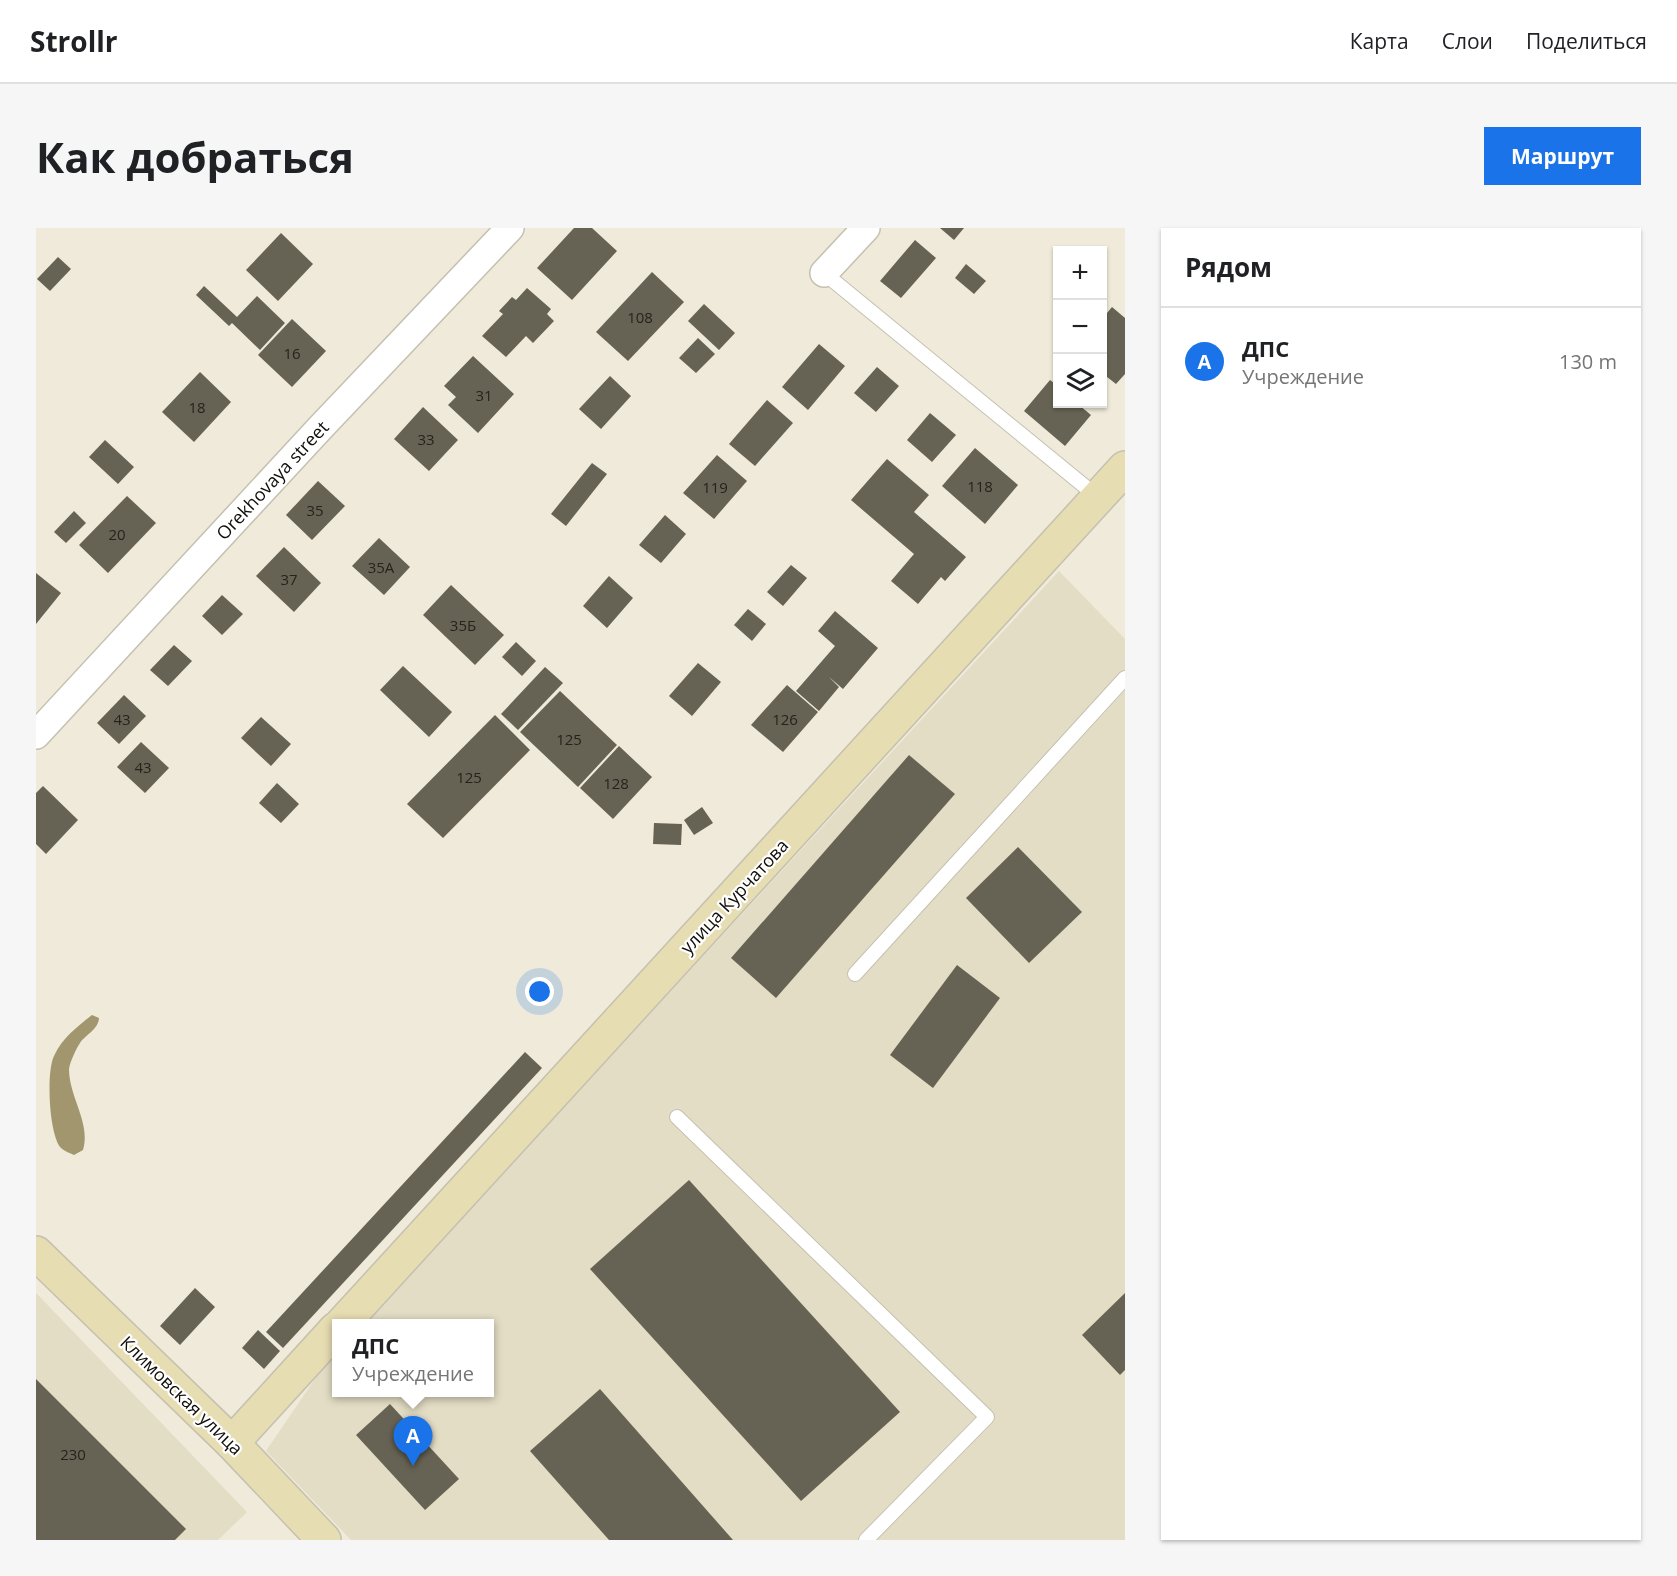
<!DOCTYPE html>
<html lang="ru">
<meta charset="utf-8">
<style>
:root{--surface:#fff;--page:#f6f6f6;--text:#202124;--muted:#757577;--line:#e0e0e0;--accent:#1a73e8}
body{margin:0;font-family:"Open Sans",sans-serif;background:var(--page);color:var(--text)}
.controls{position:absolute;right:18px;top:18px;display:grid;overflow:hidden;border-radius:0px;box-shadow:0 2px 4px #0004}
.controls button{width:54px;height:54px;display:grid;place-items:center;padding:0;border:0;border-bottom:2px solid var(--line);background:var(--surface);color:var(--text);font:30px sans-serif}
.you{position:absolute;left:504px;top:764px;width:21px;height:21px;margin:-15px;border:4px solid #fff;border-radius:50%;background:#1a73e8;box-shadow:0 0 0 9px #1a73e833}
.badge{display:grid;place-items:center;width:39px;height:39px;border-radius:50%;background:var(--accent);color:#fff;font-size:20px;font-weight:700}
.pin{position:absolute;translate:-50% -50px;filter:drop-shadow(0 2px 3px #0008)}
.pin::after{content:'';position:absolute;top:32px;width:21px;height:18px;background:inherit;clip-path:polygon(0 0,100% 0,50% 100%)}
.popup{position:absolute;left:296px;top:1091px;width:162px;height:78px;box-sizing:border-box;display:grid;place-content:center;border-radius:0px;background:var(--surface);filter:drop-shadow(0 2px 4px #0005);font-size:20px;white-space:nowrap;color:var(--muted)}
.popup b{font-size:22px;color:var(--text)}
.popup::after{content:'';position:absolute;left:50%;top:100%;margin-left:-12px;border:12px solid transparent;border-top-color:var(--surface)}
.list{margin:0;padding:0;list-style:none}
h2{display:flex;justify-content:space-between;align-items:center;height:78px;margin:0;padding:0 24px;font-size:26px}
h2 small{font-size:20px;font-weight:400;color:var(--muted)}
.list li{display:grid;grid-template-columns:39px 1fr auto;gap:18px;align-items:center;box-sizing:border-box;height:108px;padding:0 24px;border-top:2px solid var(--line)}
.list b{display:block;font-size:22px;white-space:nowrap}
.list p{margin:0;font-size:20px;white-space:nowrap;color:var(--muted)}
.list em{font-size:20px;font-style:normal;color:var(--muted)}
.icon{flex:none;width:33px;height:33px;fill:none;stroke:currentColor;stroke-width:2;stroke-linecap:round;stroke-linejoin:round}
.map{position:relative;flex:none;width:1089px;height:1312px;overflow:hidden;border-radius:0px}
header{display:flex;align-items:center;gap:36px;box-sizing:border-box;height:84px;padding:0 30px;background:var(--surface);border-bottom:2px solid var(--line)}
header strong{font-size:28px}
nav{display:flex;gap:33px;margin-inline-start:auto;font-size:21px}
.intro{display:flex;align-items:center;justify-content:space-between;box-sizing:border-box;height:144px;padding:0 36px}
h1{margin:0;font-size:42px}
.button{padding:15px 27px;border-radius:0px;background:var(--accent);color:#fff;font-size:21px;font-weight:700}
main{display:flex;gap:36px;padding:0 36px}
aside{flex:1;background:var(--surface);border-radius:0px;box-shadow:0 2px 4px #0004}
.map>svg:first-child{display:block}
.built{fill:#e4ddc5}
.water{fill:#a2966e}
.building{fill:#676354}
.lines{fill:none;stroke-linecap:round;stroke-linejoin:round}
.lane-casing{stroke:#c5c0b0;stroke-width:16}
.street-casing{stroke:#c5c0b0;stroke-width:30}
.secondary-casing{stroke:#c5c0b0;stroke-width:36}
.lane{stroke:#fff;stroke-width:14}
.street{stroke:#fff;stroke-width:27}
.secondary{stroke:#e7ddb2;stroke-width:33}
.labels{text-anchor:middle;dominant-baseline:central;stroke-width:4.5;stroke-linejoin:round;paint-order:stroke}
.number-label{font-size:15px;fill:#26231c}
.street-label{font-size:18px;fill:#100e09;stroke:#fff}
</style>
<header>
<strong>Strollr</strong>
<nav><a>Карта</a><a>Слои</a><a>Поделиться</a></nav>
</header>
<div class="intro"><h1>Как добраться</h1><a class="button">Маршрут</a></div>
<main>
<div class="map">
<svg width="1089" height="1312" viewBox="0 0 1089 1312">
<rect width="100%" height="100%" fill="#efead9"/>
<g class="built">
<polygon points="1023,343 1089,411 1089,1312 315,1312 230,1223 283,1145 300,1126 300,1164 454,1164 454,1096 328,1095"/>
<polygon points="0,1065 211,1284 182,1312 0,1312"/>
</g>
<path class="water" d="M56,787l7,3c-1,12 -13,16 -19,25 -4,6 -10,19 -11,26 0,28 22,54 14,81l-9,5c-4,-2 -10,-4 -13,-7 -12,-13 -15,-76 -7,-92 8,-18 23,-29 38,-41z"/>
<g class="building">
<polygon points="538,0 556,0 581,23 536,72 501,40"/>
<polygon points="904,0 928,0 918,12"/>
<polygon points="245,5 277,36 242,73 210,42"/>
<polygon points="879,12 900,30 865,70 844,53"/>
<polygon points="22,29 35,41 14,63 1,51"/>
<polygon points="930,36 950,53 938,66 919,50"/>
<polygon points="616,44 648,74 592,133 560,104"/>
<polygon points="168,58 201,89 221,68 249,95 224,122 196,95 193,98 160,67"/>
<polygon points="491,60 515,81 511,86 518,93 497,115 490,108 470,129 446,108 467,86 463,83 476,69 480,72"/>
<polygon points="668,76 699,105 683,122 652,93"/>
<polygon points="1076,79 1089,90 1089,146 1080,156 1066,145 1066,91"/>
<polygon points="256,91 290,123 256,159 222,127"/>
<polygon points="662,110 679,126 660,145 643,130"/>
<polygon points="783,116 809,138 772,182 746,159"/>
<polygon points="437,128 478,166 442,205 412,177 420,169 408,158"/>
<polygon points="841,139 863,158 840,184 818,165"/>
<polygon points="164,144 195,174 158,214 126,184"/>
<polygon points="574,148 595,168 565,201 543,181"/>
<polygon points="1014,152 1022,158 1022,176 1043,176 1043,177 1055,187 1029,218 988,183"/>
<polygon points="731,172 757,195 719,238 693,216"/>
<polygon points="387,179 422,212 393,243 358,211"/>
<polygon points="894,185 920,207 896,234 871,212"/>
<polygon points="69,212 98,239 82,256 53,229"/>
<polygon points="939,220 982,257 949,296 906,258"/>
<polygon points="681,227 711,253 678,291 647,265"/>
<polygon points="851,231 893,267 878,284 930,329 909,353 905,349 882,376 855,353 878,326 815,272"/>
<polygon points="556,235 571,246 530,298 515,286"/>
<polygon points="282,253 309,278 276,312 250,287"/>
<polygon points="91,268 120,295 72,345 43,317"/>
<polygon points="38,283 50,295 30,315 18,304"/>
<polygon points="629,287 650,306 625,335 603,317"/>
<polygon points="343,310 374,339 348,367 316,338"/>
<polygon points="248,319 285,355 258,384 220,348"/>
<polygon points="755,337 771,350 747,378 731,364"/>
<polygon points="0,345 25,365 0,396"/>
<polygon points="573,348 597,370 571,400 547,378"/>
<polygon points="415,357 468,407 439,437 387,387"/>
<polygon points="186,367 207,386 186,407 166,388"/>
<polygon points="712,381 730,396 716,413 698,397"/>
<polygon points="799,383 842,420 807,461 793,449 803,459 783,483 760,463 799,418 782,403"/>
<polygon points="480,414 500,433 486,448 466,429"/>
<polygon points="138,417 156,433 132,458 114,442"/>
<polygon points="662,435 685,454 656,488 633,468"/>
<polygon points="367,438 416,484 393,509 344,462"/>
<polygon points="509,439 527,455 482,502 465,486"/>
<polygon points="751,457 782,484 747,524 715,497"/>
<polygon points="524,463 581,517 542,559 484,504"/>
<polygon points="88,467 110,488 83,516 61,495"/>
<polygon points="459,487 494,522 407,610 371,576"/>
<polygon points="225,489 255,516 235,538 205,510"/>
<polygon points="105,514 133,540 109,565 81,539"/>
<polygon points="583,518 616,549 577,591 544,560"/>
<polygon points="873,527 919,566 740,770 695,730"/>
<polygon points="241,555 263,576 245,595 223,575"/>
<polygon points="7,558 42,592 10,626 0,616 0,565"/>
<polygon points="666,579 677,595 658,607 648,592"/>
<polygon points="618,595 646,596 645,617 617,616"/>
<polygon points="982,619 1046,684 993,735 930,670"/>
<polygon points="921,737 964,770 897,860 854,827"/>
<polygon points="489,824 506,840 247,1120 230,1104"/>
<polygon points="653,952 864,1184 765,1273 554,1041"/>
<polygon points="159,1060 179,1079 144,1117 124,1098"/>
<polygon points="1089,1065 1089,1142 1084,1147 1046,1107"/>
<polygon points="222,1102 244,1123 228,1141 206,1120"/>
<polygon points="0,1151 150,1301 139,1312 0,1312"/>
<polygon points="564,1161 697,1312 573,1312 494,1223"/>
<polygon points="354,1176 423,1251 389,1282 320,1207"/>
</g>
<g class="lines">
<g class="lane-casing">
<g id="lane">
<polyline points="788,45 1063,270"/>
<polyline points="819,746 1089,450"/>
<polyline points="641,889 951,1189 830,1312"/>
</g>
</g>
<g class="street-casing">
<g id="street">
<polyline points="788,45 830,0"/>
<polyline points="0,507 285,199 474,0"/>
</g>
</g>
<g class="secondary-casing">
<g id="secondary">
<polyline points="0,1025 196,1215 288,1312"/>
<polyline points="306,1096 1089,240"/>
<polyline points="196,1215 300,1101"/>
</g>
</g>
<use href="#lane" class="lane"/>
<use href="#street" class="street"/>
<use href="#secondary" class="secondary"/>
</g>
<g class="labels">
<g class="number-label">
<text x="604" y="89">108</text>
<text x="256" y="125">16</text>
<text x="448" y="167">31</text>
<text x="161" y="179">18</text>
<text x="390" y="211">33</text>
<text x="944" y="258">118</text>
<text x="679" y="259">119</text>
<text x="279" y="282">35</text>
<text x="81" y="306">20</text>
<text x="345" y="339">35А</text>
<text x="253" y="351">37</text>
<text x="427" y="397">35Б</text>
<text x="86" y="491">43</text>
<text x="749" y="491">126</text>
<text x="533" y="511">125</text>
<text x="107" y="539">43</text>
<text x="433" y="549">125</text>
<text x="580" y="555">128</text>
<text x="37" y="1226">230</text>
</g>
<g class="street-label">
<text transform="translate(236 252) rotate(-47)">Orekhovaya street</text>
<text transform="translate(698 668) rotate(-47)">улица Курчатова</text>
<text transform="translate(146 1167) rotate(44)">Климовская улица</text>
</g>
</g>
</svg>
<div class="controls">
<button>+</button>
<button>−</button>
<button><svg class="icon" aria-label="layers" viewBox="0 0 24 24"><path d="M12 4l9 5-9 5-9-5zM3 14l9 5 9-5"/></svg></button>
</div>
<div class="you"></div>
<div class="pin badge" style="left:377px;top:1238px">A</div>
<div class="popup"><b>ДПС</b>Учреждение</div>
</div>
<aside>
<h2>Рядом<small></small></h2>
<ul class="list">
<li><span class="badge">A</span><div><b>ДПС</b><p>Учреждение</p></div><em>130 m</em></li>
</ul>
</aside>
</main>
